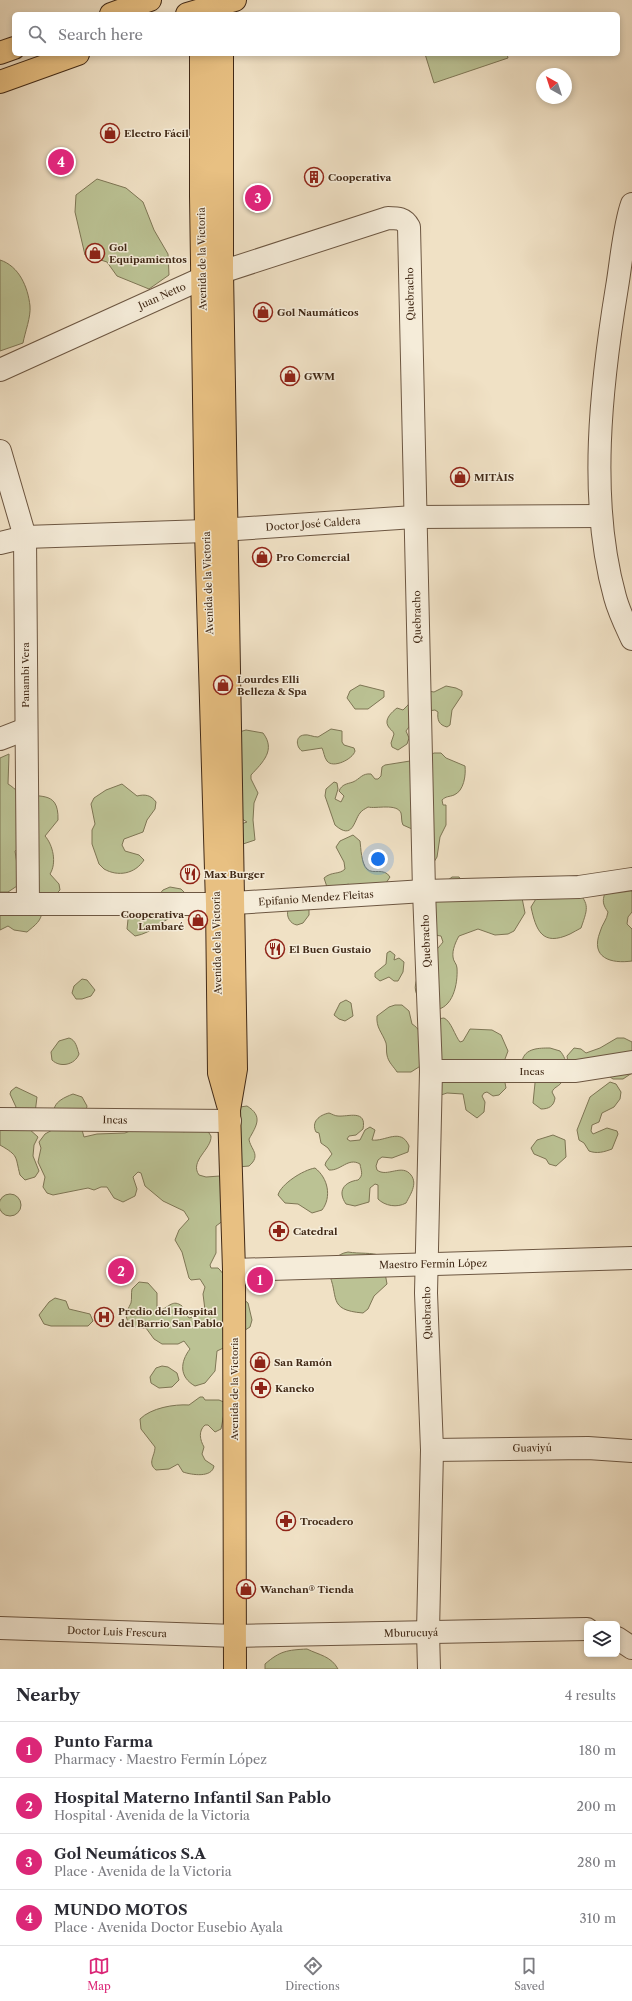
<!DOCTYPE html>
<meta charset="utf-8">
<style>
:root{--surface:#fff;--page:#f7f7f7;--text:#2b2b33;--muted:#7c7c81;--line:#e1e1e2;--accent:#db2777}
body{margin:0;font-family:"Libre Caslon Text",serif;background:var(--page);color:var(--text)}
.controls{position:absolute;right:12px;bottom:12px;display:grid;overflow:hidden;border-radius:6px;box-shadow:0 2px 6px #0003}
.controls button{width:36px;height:36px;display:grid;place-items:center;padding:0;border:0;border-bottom:1px solid var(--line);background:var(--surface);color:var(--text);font:20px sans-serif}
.compass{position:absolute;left:536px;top:68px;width:36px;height:36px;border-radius:50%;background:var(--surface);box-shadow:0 2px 6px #0003;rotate:321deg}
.you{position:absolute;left:378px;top:859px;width:14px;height:14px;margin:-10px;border:3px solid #fff;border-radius:50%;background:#1a73e8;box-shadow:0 0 0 6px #1a73e833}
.badge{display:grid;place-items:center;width:26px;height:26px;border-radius:50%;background:var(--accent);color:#fff;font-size:13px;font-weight:700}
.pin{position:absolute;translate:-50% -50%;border:2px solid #fff;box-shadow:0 1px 4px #0006}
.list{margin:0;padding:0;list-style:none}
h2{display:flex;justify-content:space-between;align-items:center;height:52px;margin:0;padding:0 16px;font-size:17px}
h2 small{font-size:13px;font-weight:400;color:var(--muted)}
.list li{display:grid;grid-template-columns:26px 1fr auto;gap:12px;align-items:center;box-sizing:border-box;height:56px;padding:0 16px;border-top:1px solid var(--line)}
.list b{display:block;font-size:15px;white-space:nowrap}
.list p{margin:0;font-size:13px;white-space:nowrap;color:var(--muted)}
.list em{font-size:13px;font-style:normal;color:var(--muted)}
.icon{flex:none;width:22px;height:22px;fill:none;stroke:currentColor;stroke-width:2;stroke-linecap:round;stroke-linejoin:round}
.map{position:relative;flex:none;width:632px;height:1669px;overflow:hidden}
.search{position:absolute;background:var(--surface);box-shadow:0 2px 6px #0003;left:12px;right:12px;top:12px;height:44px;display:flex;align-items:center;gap:10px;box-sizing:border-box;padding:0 14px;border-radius:6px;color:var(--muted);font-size:15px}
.sheet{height:276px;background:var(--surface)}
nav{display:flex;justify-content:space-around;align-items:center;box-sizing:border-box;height:56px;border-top:1px solid var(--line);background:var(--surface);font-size:11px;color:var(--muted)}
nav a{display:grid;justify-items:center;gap:2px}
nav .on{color:var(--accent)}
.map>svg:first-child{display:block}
.green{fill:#bbc294;stroke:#7e7655}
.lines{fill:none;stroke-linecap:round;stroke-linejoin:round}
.minor-casing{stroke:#6d5742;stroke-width:24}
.major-casing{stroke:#412916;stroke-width:24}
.highway-casing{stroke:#412916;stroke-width:24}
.minor{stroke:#f5ecd9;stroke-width:22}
.major{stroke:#e8c082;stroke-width:22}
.highway{stroke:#e8c082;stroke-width:22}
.labels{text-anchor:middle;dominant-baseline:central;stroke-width:3;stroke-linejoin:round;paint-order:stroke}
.poi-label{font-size:10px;font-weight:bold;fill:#412916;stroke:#f5ecd9;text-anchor:start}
.street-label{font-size:10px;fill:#412916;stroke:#f5ecd9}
</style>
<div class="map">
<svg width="632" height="1669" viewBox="0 0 632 1669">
<rect width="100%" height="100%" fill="#f0e1c5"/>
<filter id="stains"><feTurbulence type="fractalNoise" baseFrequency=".005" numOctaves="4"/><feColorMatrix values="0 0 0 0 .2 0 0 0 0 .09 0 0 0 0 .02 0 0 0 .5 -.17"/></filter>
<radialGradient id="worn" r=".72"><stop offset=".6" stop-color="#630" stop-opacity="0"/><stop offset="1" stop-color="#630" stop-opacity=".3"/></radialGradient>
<g class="green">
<polygon points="425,54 507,54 508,58 434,83"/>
<polygon points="97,179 126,188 143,202 154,230 168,254 169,275 149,289 117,276 107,262 85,255 75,212 76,195"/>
<path d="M0,260c19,6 28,27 30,46 1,11 -5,26 -7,37l-23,8z"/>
<polygon points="360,685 384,691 384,697 368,709 355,709 347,698 350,691"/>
<path d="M446,686l10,2 6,3v4l-10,15 -2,15 -3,2c-8,-2 -10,-7 -9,-15l-3,-2c-10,0 -24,13 -29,21l3,7 -2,6 -9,6 -6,-3 -1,-4 3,-9c-1,-4 -4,-4 -6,-8 -4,-7 4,-14 9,-18l6,2 5,-5 7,-11 13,-3 6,1z"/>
<path d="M331,729l11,2v11l2,3 10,3 1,3c-2,8 -22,18 -28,10 -3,-4 -3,-9 -5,-13l-20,3c-6,-4 -7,-15 2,-16 4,-1 9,2 14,2z"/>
<path d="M246,730l17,3c13,17 0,29 -12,42v4l7,14 -4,10 -1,17 2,20 -12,4 -2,-20 6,-2 -5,-3 -3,-87z"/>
<path d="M434,753h7l5,5 19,8c1,9 -1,25 -11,29 -5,2 -8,1 -12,5l1,5h3v20l-6,12 -3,20 -3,5 -22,-33 -9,-4c-2,-4 -1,-8 -2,-12 -4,-10 -25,-4 -33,-6 -3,2 -6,3 -8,6 -6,7 -7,28 -25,12l-10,-29 1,-7 8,-7 3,1 1,6 -3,10 6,3 3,-6 -5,-5c3,-7 8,-7 14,-9 7,-3 9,-9 18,-8l4,5h3l3,-3 1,-9 3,-2 25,-4 7,1z"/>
<path d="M9,754l-1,30c4,2 7,6 10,7 18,10 41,-4 40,29l-13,16c8,9 12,27 5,38l9,10 1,6 -5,5 -19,-1 -15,-47 -6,4 5,33 -12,8h-8v-134z"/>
<path d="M122,784l15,12c8,-2 14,-1 19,6l-1,7 -8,11 -4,12 -19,7 -2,6 3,6 14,4 5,5c-9,14 -26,17 -40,9l-5,-5 -7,-20v-14l3,-6 -4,-20 3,-6 12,-8z"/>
<path d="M353,835l7,6c1,7 1,22 7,28 6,6 17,-2 23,8l-4,6 -36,2 -2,-1 -9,6 -12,-3 -3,-9c8,-7 15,-3 21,-9l-1,-7 -8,-15 4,-6z"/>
<path d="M452,877h7l4,5 58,11 4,20 -11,18 -6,3 -13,1 -17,-6 -19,7c-3,5 -7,14 -6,21 0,4 4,7 4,11 1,16 -4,41 -23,42 -5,-4 -11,-7 -15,-12 -14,-17 15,-44 24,-56l-2,-6 -6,-1 -6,-26 18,-28z"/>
<path d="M574,886c15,19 15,19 7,42 -4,2 -7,4 -11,6 -28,13 -34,-4 -39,-27l11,-18z"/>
<path d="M170,887l11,2 8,8 -9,16c-17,6 -27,20 -45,23l-8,-7 2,-19 29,-14 5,-6z"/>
<path d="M630,889l2,3v20l-4,5 -1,7 5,5v32c-21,3 -42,-3 -32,-29 2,-8 7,-12 8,-20 -5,-7 -6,-11 -3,-19z"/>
<path d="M309,908v7l-6,8 -6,2c-7,-1 -11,-9 -9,-15z"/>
<path d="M42,910c0,11 -7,15 -15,22l-13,-2 -6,-4 -8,4v-19z"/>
<polygon points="390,951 395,955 394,960 399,958 404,962 403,972 398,981 394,981 389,977 380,981 375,977 375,973 386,964 387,953"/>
<polygon points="82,979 87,980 95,990 91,996 82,999 76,999 72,993 74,986"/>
<polygon points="346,1000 351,1003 353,1016 345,1021 339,1019 334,1015 340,1003"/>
<path d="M395,1005h7l7,6 3,13c14,8 10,26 10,41l-11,7h-14c-3,-5 -9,-10 -10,-17 -1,-4 0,-8 -1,-12 -4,-11 -10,-15 -9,-27l12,-9z"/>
<path d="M444,1018c7,3 11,18 16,24l3,-1 7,-12 22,1 9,5 7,16 -6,16 4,21 -7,7 -6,1 -6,-4 -3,1 -2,3 3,6 -1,10 -7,6 -11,-8 -3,-16 -16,-1 -6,2 -4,-76z"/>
<path d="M69,1038c7,2 8,10 10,16 -4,11 -19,14 -27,6l-1,-8 8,-11z"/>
<polygon points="617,1038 624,1038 632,1042 632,1073 623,1079 613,1079 604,1073 568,1063 567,1056 574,1048 581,1049 586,1053 600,1048"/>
<path d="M550,1048l10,3c8,9 9,23 1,32 -3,4 -7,4 -9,9l3,6c-1,8 -6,11 -14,11l-8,-6 2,-20 -13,-22c3,-13 17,-13 28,-13z"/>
<path d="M610,1082l6,2 5,8 -1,7 -6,8 -12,6 -3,9 -7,3 -1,6 2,3 14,-6 10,3 1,3 -6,15c-8,3 -15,5 -23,2l-5,-8 -5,-3 -2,-10 13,-33z"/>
<path d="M16,1087l21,10 -2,16 -7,15 10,9 -4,8 -1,11 6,15 -4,6 -10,3 -5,-5c-5,-19 -1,-19 -20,-30v-26l15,-9 1,-3 -6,-13 1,-3z"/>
<path d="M73,1094l9,3 5,9 -5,24 2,7 13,-3 28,-1 10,-4 46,1 3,2 6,-4 17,2 4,6c1,13 -22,25 -12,39l7,2 14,-1 4,44 -8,6v27l-6,12 1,3h7l2,2 23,29 5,4 4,17 -2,7 -8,5 -10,12 -15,7 -2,20 -10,12 -10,3c-16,-9 -15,-24 -5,-37l-6,-8 -6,3h-16l-8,-5 -8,-11 -13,-1c-10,-9 -7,-14 -2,-24 1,-4 0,-10 1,-14l7,-7 9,1 9,10v16l4,1c8,-3 12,-11 21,-4l1,4 6,8 11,-3 5,-5 -2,-16 2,-7 -5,-8 -9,1 -2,-2 -7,-26 -7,-12 4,-10 10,-11 -5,-8 -21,-10 -18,-15 -4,-13 -3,-1 -5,5 4,12 -2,7 -12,6 -9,-4 -7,-11h-6l-7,3 -6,-2 -35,7 -6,-2 -4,-6 2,-10 -7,-15 3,-14 -2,-6 6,-8 9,-5c-2,-21 -2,-27 19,-35z"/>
<path d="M247,1106c16,10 10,19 2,33 1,10 13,16 0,27l-11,1 2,-60z"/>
<path d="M329,1113c3,1 6,3 9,3 10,1 29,-7 25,13l-7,6 -7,1 -2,3 3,2 10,-1 5,-10 5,-3 5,3 -3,10c13,2 29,-13 37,6l-1,6 -16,6 -10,-1 -4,3 -2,6 1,4c10,8 25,-7 34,5 7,9 -1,20 -5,28 -9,5 -21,3 -28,-4v-14l-3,-1 -5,4 -1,14 -14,4 -9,-2c-9,-13 -2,-22 12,-24 6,-5 3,-9 2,-16 -12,-7 -19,7 -31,6l-4,-5 1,-3 6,-8 -4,-6 -7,-5 -2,-10 -3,-1c-5,-10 3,-17 13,-19z"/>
<polygon points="553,1135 565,1140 566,1157 556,1166 549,1164 546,1159 534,1154 531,1148 537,1140"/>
<path d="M315,1168c13,10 17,29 7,42l-10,3 -14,-9 -13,-1 -7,-8c3,-11 25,-25 37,-27z"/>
<circle cx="10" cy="1205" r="11"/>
<path d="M348,1252c12,2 23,0 34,4l5,28 -13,12 -6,13 -5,4c-37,-3 -23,-17 -35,-41 4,-10 8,-18 20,-20z"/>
<polygon points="55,1298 66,1301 69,1309 90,1314 93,1321 88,1326 51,1326 44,1324 39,1315 49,1302"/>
<polygon points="162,1366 168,1367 177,1373 179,1380 172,1387 159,1388 151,1383 150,1377 156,1368"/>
<path d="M200,1397h3l2,3h14l7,3 -5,26 -6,3 -7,-7h-3c-7,6 -5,15 -1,22l-2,7 3,6 9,6c-2,12 -22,9 -31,6l-5,-8 -9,5 -13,1c-9,-7 -1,-14 -1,-23l-14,-18 -1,-10c11,-11 34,-15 49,-14z"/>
<path d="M307,1649c12,6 24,7 31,20h-73v-5c15,-13 22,-14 42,-15z"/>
</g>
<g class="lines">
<g class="minor-casing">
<g id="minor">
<path d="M632,204c-8,22 -11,60 -15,83 -16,98 -29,213 -2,310 4,15 11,29 17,42"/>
<path d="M0,370l203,-92 185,-60c10,0 16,0 21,9l15,664 7,180 -5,222 6,157 -4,182 1,37"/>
<polyline points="0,451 25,537 28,903"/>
<polyline points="0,543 25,537 206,531 414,517 601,516"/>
<polyline points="0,739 26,729"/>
<polyline points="234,903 424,891 579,887 632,879"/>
<polyline points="0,904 217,904"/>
<polyline points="431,1071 576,1071 632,1062"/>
<polyline points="0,1119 230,1121"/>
<polyline points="234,1270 632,1258"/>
<polyline points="432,1450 588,1448 632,1451"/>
<polyline points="0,1628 235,1636 587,1629"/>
<polyline points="617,1638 632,1648"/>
</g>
</g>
<g class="major-casing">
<g id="major">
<polyline points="201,54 201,196 206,531 217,904 219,1073 228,1105"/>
<polyline points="222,54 222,272 236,1069 229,1110 234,1270 235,1669"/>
</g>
</g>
<g class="highway-casing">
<g id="highway">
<polyline points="111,14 150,0"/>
<polyline points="187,14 235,0"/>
<polyline points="0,53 14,48"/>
<polyline points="0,82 78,54"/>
</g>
</g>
<use href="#minor" class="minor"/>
<use href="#major" class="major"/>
<use href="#highway" class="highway"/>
</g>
<defs>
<g id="shop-ring" transform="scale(1)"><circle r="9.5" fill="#f5ecd9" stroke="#8f2418" stroke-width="1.5"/><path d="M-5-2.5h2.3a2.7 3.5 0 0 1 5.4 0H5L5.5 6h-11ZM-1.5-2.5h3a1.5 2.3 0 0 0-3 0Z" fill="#8f2418"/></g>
<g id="building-ring" transform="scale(1)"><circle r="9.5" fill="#f5ecd9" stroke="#8f2418" stroke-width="1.5"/><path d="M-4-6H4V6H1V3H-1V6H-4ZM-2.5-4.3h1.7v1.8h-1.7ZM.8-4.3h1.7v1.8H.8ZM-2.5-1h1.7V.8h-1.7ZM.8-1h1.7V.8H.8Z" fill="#8f2418"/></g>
<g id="restaurant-ring" transform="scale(1)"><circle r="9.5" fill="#f5ecd9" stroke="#8f2418" stroke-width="1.5"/><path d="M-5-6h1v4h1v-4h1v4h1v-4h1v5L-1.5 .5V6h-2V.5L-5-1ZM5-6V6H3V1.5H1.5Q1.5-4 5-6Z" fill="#8f2418"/></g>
<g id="pharmacy-ring" transform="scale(1)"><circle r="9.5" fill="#f5ecd9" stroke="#8f2418" stroke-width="1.5"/><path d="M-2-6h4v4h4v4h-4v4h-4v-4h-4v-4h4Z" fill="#8f2418"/></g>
<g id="hospital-ring" transform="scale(1)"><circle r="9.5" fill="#f5ecd9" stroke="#8f2418" stroke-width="1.5"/><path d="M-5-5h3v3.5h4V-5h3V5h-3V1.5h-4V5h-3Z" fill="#8f2418"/></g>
</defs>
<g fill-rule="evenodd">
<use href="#shop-ring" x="110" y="133"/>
<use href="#building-ring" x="314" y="177"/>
<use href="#shop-ring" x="95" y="253"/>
<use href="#shop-ring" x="263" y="312"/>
<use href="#shop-ring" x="290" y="376"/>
<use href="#shop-ring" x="460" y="477"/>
<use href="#shop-ring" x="262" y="557"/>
<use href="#shop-ring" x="223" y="685"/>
<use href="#restaurant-ring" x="190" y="874"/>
<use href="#shop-ring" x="198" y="920"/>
<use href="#restaurant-ring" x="275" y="949"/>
<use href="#pharmacy-ring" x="279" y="1231"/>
<use href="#hospital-ring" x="104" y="1317"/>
<use href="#shop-ring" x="260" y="1362"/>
<use href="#pharmacy-ring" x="261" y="1388"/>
<use href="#pharmacy-ring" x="286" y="1521"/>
<use href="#shop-ring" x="246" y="1589"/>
</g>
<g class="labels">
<g class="poi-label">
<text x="124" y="133">Electro Fácil</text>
<text x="328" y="177">Cooperativa</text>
<text x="109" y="247">Gol<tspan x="109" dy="12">Equipamientos</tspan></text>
<text x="277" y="312">Gol Naumáticos</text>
<text x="304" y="376">GWM</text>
<text x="474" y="477">MITÅIS</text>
<text x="276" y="557">Pro Comercial</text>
<text x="237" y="679">Lourdes Elli<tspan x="237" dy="12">Belleza &amp; Spa</tspan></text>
<text x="204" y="874">Max Burger</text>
<text x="184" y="914" text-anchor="end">Cooperativa<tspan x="184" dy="12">Lambaré</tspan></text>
<text x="289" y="949">El Buen Gustaio</text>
<text x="293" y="1231">Catedral</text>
<text x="118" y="1311">Predio del Hospital<tspan x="118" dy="12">del Barrio San Pablo</tspan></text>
<text x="274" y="1362">San Ramón</text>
<text x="275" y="1388">Kaneko</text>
<text x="300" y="1521">Trocadero</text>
<text x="260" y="1589">Wanchan® Tienda</text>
</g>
<g class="street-label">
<text transform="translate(202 259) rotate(-91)">Avenida de la Victoria</text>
<text transform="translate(410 294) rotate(-91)">Quebracho</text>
<text transform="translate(162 296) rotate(-24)">Juan Netto</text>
<text transform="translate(313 524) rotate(-4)">Doctor José Caldera</text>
<text transform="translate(208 583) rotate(-92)">Avenida de la Victoria</text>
<text transform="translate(417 617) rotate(-91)">Quebracho</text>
<text transform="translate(25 675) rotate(-90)">Panambi Vera</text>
<text transform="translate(316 898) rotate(-4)">Epifanio Mendez Fleitas</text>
<text transform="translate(426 941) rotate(-92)">Quebracho</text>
<text transform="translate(217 943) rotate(-91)">Avenida de la Victoria</text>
<text x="532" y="1071">Incas</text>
<text transform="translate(115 1120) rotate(1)">Incas</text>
<text transform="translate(433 1264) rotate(-1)">Maestro Fermín López</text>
<text transform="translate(427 1313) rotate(-91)">Quebracho</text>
<text transform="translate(234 1389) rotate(-90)">Avenida de la Victoria</text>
<text transform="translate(532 1448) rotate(-1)">Guaviyú</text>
<text transform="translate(117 1632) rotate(2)">Doctor Luis Frescura</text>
<text transform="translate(411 1633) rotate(-1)">Mburucuyá</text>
</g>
</g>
<rect width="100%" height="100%" filter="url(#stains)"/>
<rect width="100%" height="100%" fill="url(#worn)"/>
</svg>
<div class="controls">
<button><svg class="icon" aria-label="layers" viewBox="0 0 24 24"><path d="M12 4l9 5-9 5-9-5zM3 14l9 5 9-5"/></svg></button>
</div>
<svg class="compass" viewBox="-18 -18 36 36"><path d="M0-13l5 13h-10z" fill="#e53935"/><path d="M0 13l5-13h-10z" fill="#7c7c81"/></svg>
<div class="you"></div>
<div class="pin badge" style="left:260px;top:1280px">1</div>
<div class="pin badge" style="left:121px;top:1271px">2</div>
<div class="pin badge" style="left:258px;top:198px">3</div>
<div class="pin badge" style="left:61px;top:162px">4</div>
<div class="search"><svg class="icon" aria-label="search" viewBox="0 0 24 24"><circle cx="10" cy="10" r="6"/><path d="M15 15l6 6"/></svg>Search here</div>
</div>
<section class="sheet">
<h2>Nearby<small>4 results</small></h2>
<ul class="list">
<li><span class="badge">1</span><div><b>Punto Farma</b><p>Pharmacy · Maestro Fermín López</p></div><em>180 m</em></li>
<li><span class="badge">2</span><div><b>Hospital Materno Infantil San Pablo</b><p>Hospital · Avenida de la Victoria</p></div><em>200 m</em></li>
<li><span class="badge">3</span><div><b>Gol Neumáticos S.A</b><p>Place · Avenida de la Victoria</p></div><em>280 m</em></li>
<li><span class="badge">4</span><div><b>MUNDO MOTOS</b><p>Place · Avenida Doctor Eusebio Ayala</p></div><em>310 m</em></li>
</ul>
</section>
<nav>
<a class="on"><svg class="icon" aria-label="map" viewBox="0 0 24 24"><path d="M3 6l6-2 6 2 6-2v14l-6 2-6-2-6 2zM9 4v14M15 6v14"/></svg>Map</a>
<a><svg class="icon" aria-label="directions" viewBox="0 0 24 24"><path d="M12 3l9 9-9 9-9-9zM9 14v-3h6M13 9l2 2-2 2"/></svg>Directions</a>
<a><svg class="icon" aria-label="saved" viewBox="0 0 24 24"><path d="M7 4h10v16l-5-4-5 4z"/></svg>Saved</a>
</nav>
